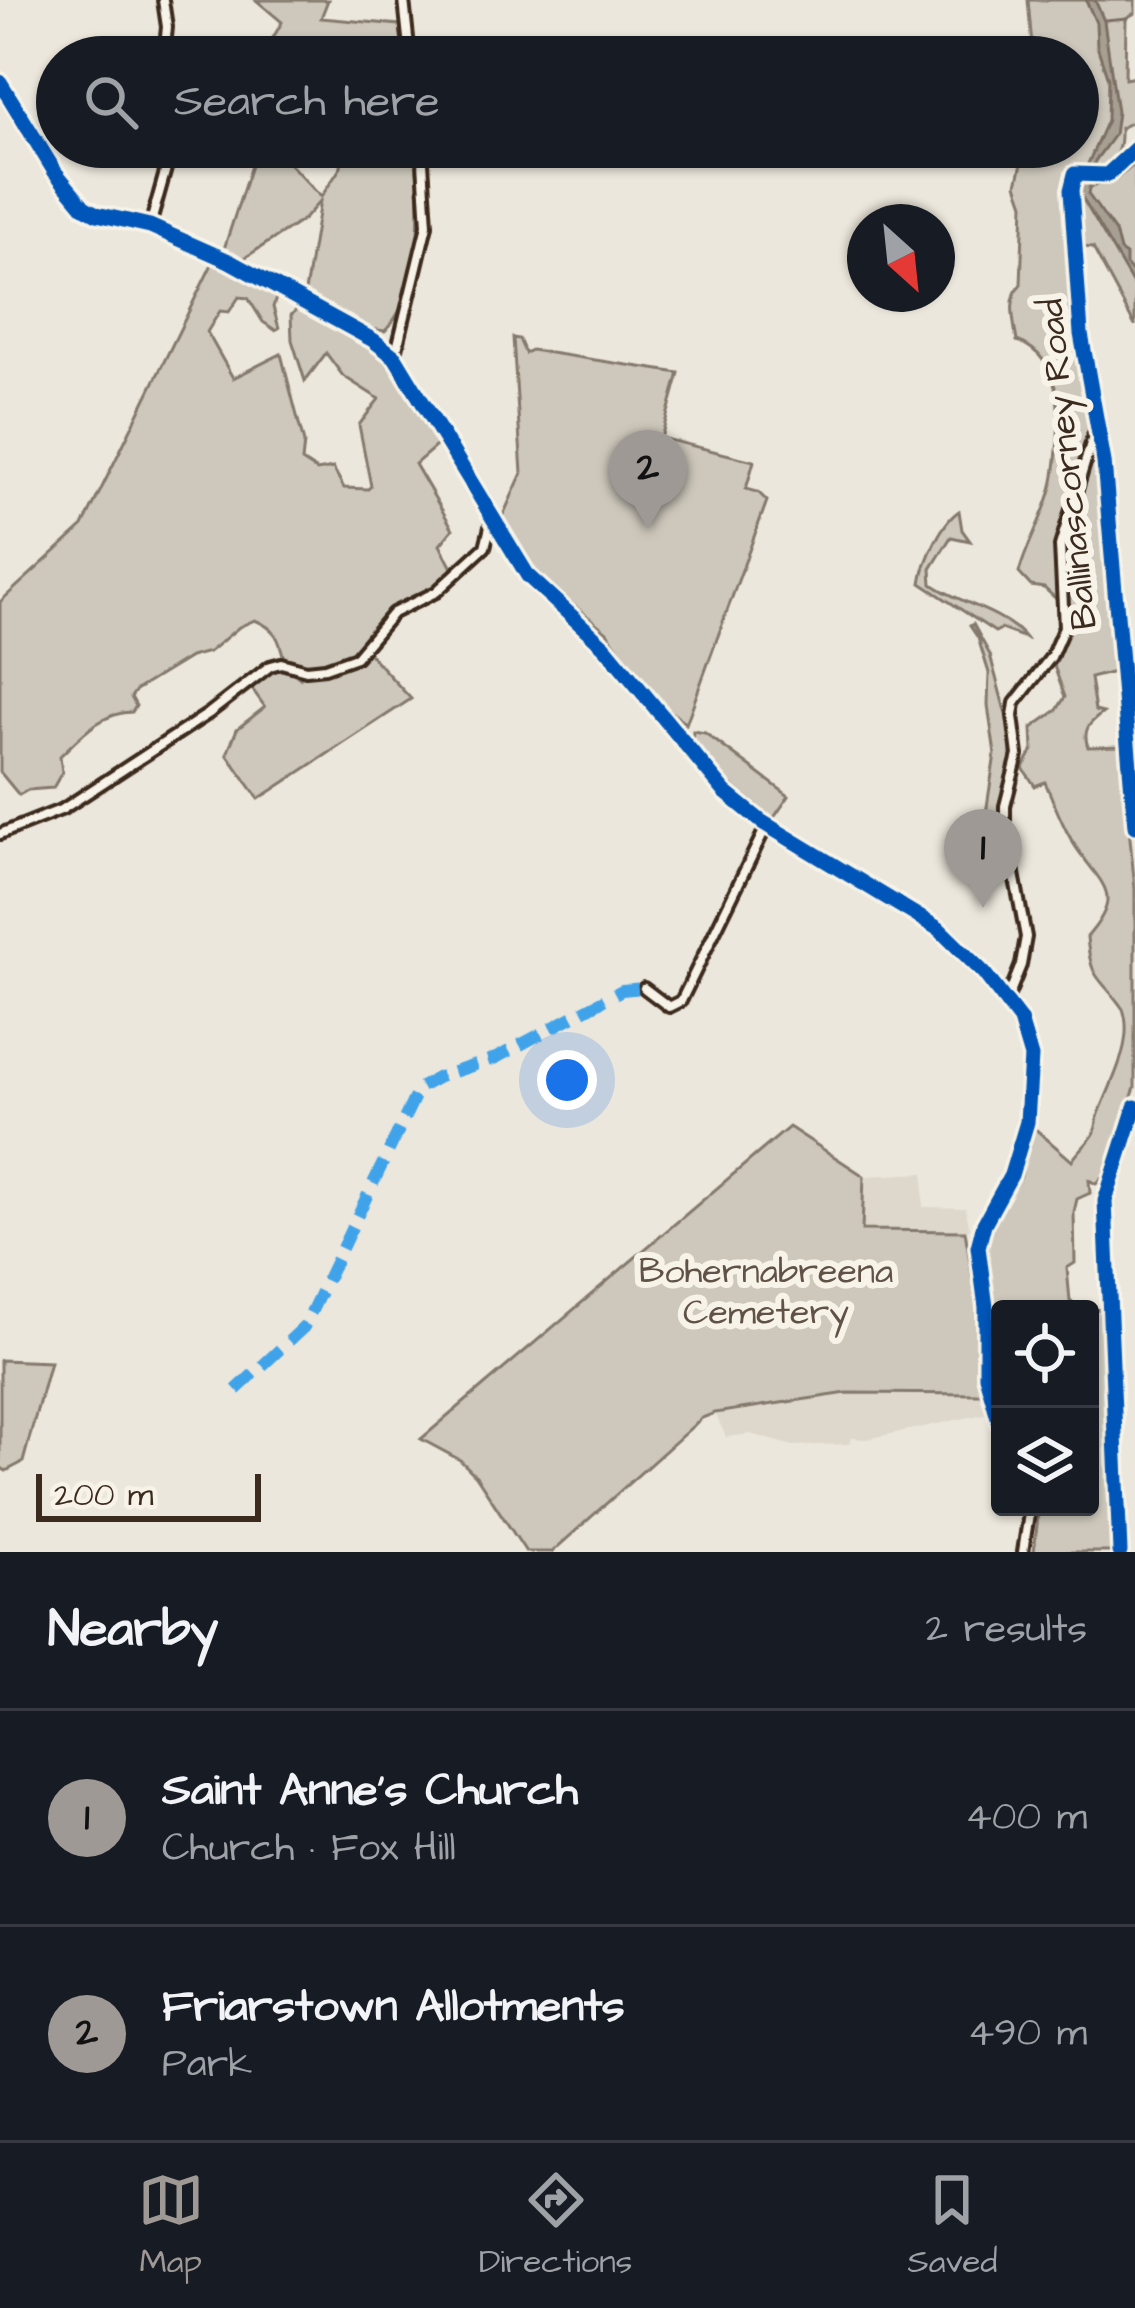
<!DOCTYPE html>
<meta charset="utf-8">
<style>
:root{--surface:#171b24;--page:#20242c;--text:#f1f3f6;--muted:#9ea1a6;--line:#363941;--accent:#9f9995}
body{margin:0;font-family:"Architects Daughter",sans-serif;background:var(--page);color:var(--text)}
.controls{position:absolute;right:36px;bottom:36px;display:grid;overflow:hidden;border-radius:12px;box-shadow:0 3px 9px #0004}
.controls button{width:108px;height:108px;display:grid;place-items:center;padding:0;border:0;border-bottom:3px solid var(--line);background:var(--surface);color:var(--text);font:60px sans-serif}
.compass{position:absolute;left:847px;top:204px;width:108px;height:108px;border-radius:50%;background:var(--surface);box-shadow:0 3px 9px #0004;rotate:153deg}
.scale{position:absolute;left:36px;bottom:30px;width:225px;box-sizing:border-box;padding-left:12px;border:6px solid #3b2a1e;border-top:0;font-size:33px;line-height:42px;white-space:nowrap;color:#3b2a1e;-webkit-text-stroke:9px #f7f3e8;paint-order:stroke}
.you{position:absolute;left:567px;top:1080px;width:42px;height:42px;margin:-30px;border:9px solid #fff;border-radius:50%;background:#1a73e8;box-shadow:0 0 0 18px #1a73e833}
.badge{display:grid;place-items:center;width:78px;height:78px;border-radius:50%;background:var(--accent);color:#111;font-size:39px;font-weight:700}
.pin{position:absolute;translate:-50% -99px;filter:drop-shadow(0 3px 6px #0008)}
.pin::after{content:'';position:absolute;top:63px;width:42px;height:36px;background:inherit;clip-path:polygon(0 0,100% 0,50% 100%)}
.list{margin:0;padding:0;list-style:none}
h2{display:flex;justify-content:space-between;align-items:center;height:156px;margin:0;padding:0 48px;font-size:51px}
h2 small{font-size:39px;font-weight:400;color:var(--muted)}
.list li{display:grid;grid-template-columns:78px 1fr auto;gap:36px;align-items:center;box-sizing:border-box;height:216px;padding:0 48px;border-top:3px solid var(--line)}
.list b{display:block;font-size:45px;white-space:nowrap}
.list p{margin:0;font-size:39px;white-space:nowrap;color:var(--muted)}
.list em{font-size:39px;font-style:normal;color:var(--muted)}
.icon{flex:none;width:66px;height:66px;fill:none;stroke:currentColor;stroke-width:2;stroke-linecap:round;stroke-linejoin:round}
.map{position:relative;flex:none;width:1135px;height:1552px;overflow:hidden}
.search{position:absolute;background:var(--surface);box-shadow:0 3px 9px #0004;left:36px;right:36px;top:36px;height:132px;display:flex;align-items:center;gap:30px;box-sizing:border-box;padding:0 42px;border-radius:66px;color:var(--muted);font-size:45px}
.sheet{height:588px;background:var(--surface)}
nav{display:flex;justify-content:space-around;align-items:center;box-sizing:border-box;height:168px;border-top:3px solid var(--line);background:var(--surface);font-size:33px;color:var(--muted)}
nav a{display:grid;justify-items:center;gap:6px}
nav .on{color:var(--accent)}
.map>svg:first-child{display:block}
.built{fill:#ddd7cc}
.green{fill:#cec8bc;stroke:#84796d;stroke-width:3}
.water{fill:#a89f93;stroke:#7c7064;stroke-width:3}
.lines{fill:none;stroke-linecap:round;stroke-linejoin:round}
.stream{stroke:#7c7064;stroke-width:3}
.street-casing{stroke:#3b2a1e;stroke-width:16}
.secondary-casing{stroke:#3b2a1e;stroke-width:20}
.street{stroke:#f7f3e8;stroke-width:8}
.secondary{stroke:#f7f3e8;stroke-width:10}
.quiet{stroke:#3fa3ea;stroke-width:12;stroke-dasharray:24 12;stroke-linecap:butt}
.cycleway-casing{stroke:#f7f3e8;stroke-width:22}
.cycleway{stroke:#0057b8;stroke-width:15}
.labels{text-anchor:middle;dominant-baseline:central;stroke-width:12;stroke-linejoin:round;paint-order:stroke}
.street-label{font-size:36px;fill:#3b2a1e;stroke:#f7f3e8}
.park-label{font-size:36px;fill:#605246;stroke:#f7f3e8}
</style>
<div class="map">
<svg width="1135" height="1552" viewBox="0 0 1135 1552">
<rect width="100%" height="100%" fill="#ece7dc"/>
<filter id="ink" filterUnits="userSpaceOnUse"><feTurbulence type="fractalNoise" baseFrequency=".00833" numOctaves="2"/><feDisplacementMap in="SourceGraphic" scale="24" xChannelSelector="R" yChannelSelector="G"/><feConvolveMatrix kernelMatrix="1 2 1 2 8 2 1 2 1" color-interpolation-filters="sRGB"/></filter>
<g filter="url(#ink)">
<g class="built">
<polygon points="924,1173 923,1207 965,1208 970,1228 965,1231 862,1230 864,1176"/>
<polygon points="912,1391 984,1394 989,1413 867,1439 851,1438 850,1444 793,1446 750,1434 726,1437 715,1413 847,1393"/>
</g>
<g class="green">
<polygon points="256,0 328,0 321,18 400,25 404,57 262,57 282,22"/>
<path d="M1028,0h107v13l-9,5 -1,61 10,-2v44l-15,7c1,22 -3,31 -22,43l-24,-6 -9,18 9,84 1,75 11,46 5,59 5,19 18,206 -24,6 5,33 8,2c-14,10 -21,17 -15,34l32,-1 2,10 13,133v199l-32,89 -7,7 -7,-4 1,13 -13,6 -3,13 1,51 -8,5 3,33 10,8h-80v92l-8,-27 4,-54 -9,-75 6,-20 28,-48 11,-51 40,35c5,-9 18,-19 23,-29 2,-6 1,-12 4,-18 11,-30 36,-72 24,-105 -23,-34 -32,-25 -36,-72 35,-40 19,-49 -7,-84 -15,-20 -25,-48 -35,-71l-10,4 -12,-18 10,-18 -1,-22 25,-18 8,-13 -12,-34 13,-33v-22l-22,-20 -13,-2 -12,-13c8,-31 30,-65 35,-97 6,-43 15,-117 -37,-135 -3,-18 -10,-43 4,-57l3,-80 -7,-20 9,-37h52v-90h-45z"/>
<path d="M257,147h17l47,50 20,-30 1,-20h73c6,53 10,143 -30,184l-23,-3 -58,-30 16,-97 -16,18 -64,42 -17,-9z"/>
<polygon points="1135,164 1135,326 1093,248 1083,247 1075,192 1118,178"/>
<path d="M215,258l63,34 -5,15 6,21 -4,2 -12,-8 -15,-24 -9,-1 -10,15 -9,-1 -13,21 26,46 48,-24 23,89 -2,18 15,10 16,-3 11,20 24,1 3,-3 -12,-61 20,-26 -36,-23 -17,-23 -21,28 -13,-41 -1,-25 7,-7 81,41 14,12 49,80 -27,23 38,65 -13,16 14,27c-18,17 -38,22 -58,35 -14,9 -20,24 -31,37 -21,22 -54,24 -81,15 -5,-21 -8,-30 -29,-39l-16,7 -30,25 -19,5 -54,33 -5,7 5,9 -4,6c-30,0 -51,24 -72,44l2,16 -9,16 -25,2 -9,5 -19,-23v-170l83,-76z"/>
<polygon points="513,338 519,339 525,353 531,350 679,373 661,438 754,461 746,489 758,492 767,501 686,724 653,697 607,632 534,573 501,520 522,473"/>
<path d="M959,511l3,19 8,11 -19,-4 -20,32 1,15c28,20 73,28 93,54l-24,-9 -6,3 -74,-49c3,-22 21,-61 38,-72z"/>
<polygon points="973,624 990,655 1011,733 1011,761 999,808 1000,833 985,820 995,754 988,706 989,673 978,638 970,626"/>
<path d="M368,652l43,47 -152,100 -32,-45 10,-25 28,-22 -15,-21 27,-19 12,2 11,9 2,-5c24,-2 47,-5 66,-21z"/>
<polygon points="693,731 705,733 789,796 773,819 722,777 692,744"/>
<polygon points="789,1127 864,1176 862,1230 965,1231 980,1325 980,1394 847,1393 715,1413 702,1418 552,1552 526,1552 476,1476 460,1460 421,1439"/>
<polygon points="1103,1309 1116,1552 1034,1552 1039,1507 1090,1507 1090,1310"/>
<polygon points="0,1360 50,1362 23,1462 6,1471 0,1467"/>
</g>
<polygon class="water" points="1086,0 1095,0 1104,21 1117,112 1114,135 1095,161 1088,194 1115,232 1120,251 1126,255 1126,265 1135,275 1135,288 1077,189 1107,120 1108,79 1097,46 1096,23"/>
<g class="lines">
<polyline class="stream" points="1105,20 1127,18"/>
<g class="street-casing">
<g id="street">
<polyline points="163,0 167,27 164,57"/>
<polyline points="404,0 410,57"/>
<polyline points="0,82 55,172 84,207 97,214 150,226 229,261 373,340 395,357 528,576 605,647 725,792 762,822 939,929 984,973 1020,1020 1031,1057 1027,1122 1011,1175 984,1224 978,1247 986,1307 986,1376 1000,1424"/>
<polyline points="150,226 172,147"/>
<polyline points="395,357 427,225 422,147"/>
<polyline points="0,834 63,809 208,714 270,666 281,663 306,670 325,668 356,657 393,613 436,592 485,547 492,519"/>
<polyline points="644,988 669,1007 681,1001 767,825"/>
<polyline points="1007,1000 1021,965 1026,937 1005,826 1005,806 1018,755 1013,716 1015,703 1051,657 1064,627 1060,546 1095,430"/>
<polyline points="1023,1552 1030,1507"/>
</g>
</g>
<g class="secondary-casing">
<g id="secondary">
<polyline points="1135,149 1107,175 1075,174 1071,190 1081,334 1104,462 1135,826"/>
<polyline points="1120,1552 1105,1201 1135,1107"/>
</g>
</g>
<use href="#street" class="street"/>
<use href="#secondary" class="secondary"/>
<polyline class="quiet" points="236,1390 304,1327 419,1088 439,1077 496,1058 622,990 644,988"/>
<g class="cycleway-casing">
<g id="cycleway">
<polyline points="0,82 55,172 84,207 97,214 150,226 229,261 373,340 395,357 528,576 605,647 725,792 762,822 939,929 984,973 1020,1020 1031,1057 1027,1122 1011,1175 984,1224 978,1247 986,1307 986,1376 1000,1424"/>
<polyline points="1135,149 1107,175 1075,174 1071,190 1081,334 1104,462 1135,826"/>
<polyline points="1120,1552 1105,1201 1135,1107"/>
</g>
</g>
<use href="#cycleway" class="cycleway"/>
</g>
</g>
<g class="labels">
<g class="street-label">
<text transform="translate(1068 464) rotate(-96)">Ballinascorney Road</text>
</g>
<g class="park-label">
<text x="766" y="1271">Bohernabreena<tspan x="766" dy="41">Cemetery</tspan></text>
</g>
</g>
</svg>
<div class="controls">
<button><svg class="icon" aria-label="locate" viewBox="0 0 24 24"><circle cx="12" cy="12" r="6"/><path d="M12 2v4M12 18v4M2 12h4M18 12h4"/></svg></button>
<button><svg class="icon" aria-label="layers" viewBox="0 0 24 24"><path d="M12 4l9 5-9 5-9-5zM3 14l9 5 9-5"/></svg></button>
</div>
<svg class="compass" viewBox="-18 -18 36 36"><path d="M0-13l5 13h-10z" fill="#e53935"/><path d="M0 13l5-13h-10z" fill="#9ea1a6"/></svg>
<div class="scale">200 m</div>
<div class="you"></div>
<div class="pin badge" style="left:983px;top:908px">1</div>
<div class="pin badge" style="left:648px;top:529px">2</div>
<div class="search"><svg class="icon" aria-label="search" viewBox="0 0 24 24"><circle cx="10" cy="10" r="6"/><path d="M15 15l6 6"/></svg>Search here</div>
</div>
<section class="sheet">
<h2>Nearby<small>2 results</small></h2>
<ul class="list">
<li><span class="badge">1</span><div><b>Saint Anne's Church</b><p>Church · Fox Hill</p></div><em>400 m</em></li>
<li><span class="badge">2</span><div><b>Friarstown Allotments</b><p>Park</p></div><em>490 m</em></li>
</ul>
</section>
<nav>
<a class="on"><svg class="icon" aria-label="map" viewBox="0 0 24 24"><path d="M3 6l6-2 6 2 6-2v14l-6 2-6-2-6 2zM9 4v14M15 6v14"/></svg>Map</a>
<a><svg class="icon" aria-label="directions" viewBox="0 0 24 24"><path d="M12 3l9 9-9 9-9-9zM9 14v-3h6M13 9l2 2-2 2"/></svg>Directions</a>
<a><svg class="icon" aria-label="saved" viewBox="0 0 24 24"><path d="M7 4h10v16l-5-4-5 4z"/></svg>Saved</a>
</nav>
